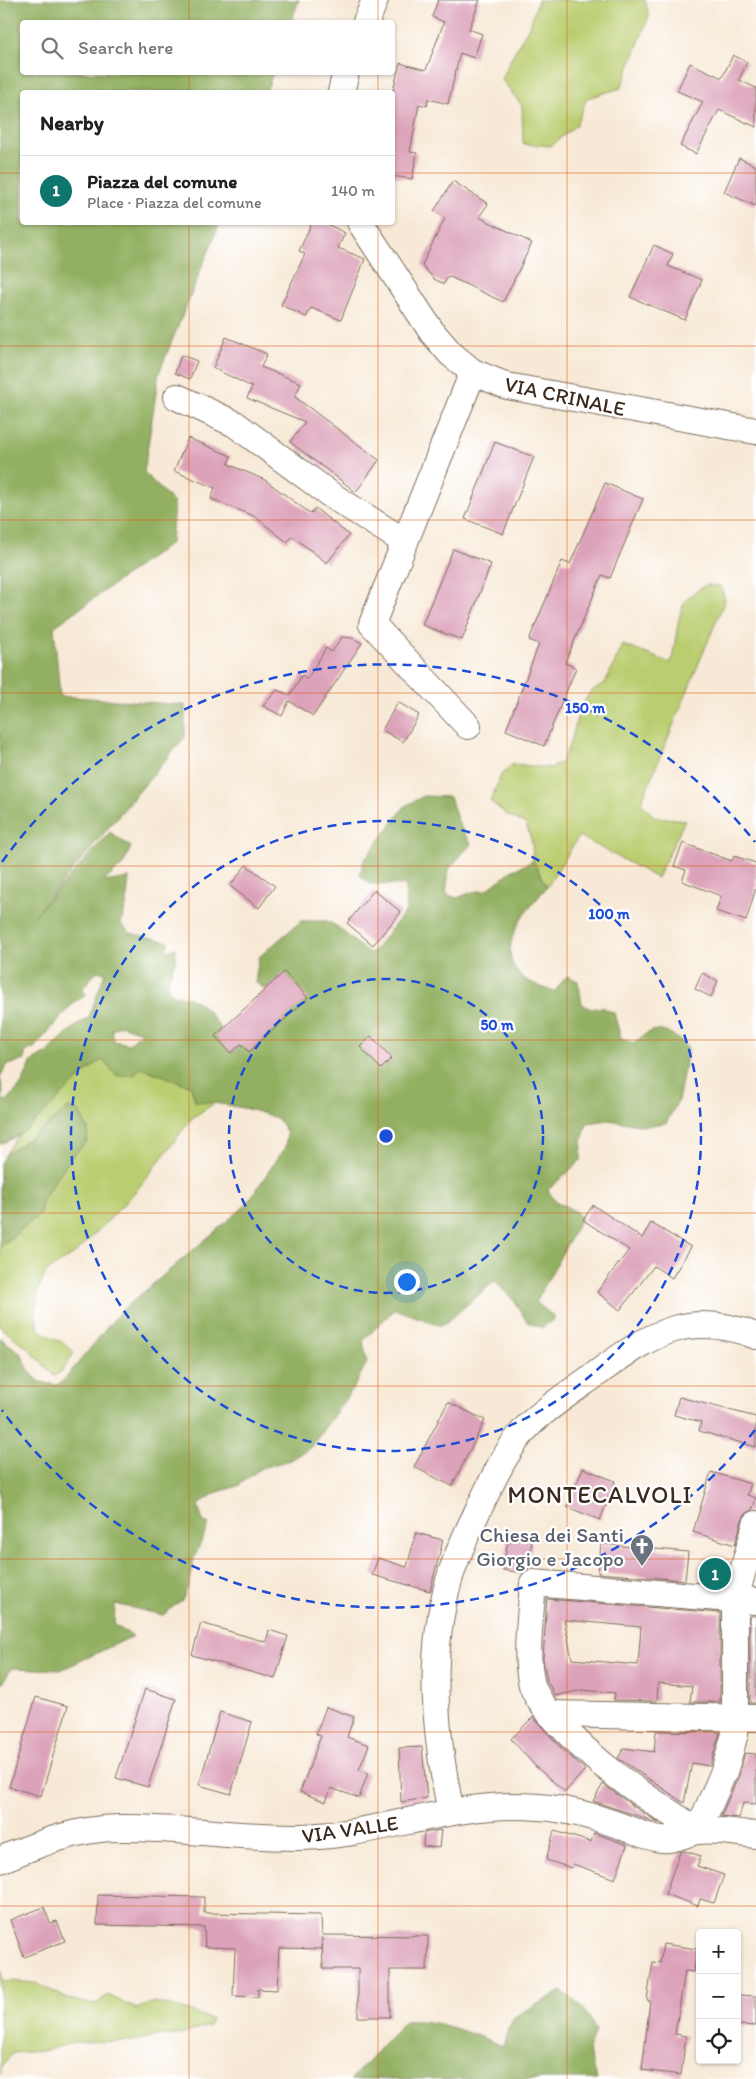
<!DOCTYPE html>
<meta charset="utf-8">
<style>
:root{--surface:#fff;--page:#f6f6f6;--text:#222;--muted:#767676;--line:#e0e0e0;--accent:#0f766e}
body{margin:0;font-family:Itim,sans-serif;background:var(--page);color:var(--text)}
.controls{position:absolute;right:15px;bottom:15px;display:grid;overflow:hidden;border-radius:5px;box-shadow:0 1px 4px #0004}
.controls button{width:45px;height:45px;display:grid;place-items:center;padding:0;border:0;border-bottom:1px solid var(--line);background:var(--surface);color:var(--text);font:25px sans-serif}
.you{position:absolute;left:406px;top:1281px;width:18px;height:18px;margin:-12px;border:4px solid #fff;border-radius:50%;background:#1a73e8;box-shadow:0 0 0 8px #1a73e833}
.badge{display:grid;place-items:center;width:32px;height:32px;border-radius:50%;background:var(--accent);color:#fff;font-size:16px;font-weight:700}
.pin{position:absolute;translate:-50% -50%;border:2px solid #fff;box-shadow:0 1px 5px #0006}
.list{margin:0;padding:0;list-style:none}
h2{display:flex;justify-content:space-between;align-items:center;height:65px;margin:0;padding:0 20px;font-size:21px}
h2 small{font-size:16px;font-weight:400;color:var(--muted)}
.list li{display:grid;grid-template-columns:32px 1fr auto;gap:15px;align-items:center;box-sizing:border-box;height:70px;padding:0 20px;border-top:1px solid var(--line)}
.list b{display:block;font-size:19px;white-space:nowrap}
.list p{margin:0;font-size:16px;white-space:nowrap;color:var(--muted)}
.list em{font-size:16px;font-style:normal;color:var(--muted)}
.icon{flex:none;width:28px;height:28px;fill:none;stroke:currentColor;stroke-width:2;stroke-linecap:round;stroke-linejoin:round}
.map{position:relative;flex:none;width:756px;height:2079px;overflow:hidden}
.search{position:absolute;background:var(--surface);box-shadow:0 1px 4px #0004;left:20px;top:20px;width:375px;height:55px;display:flex;align-items:center;gap:12px;box-sizing:border-box;padding:0 18px;border-radius:5px;color:var(--muted);font-size:19px}
.panel{position:absolute;background:var(--surface);box-shadow:0 1px 4px #0004;left:20px;top:90px;width:375px;height:135px;border-radius:5px}
.map>svg:first-child{display:block}
.green{fill:#bacd70;stroke:#7a7c47}
.forest{fill:#93b062;stroke:#676d40;fill-rule:evenodd}
.building{fill:#dca2b9;fill-rule:evenodd}
.lines{fill:none;stroke-linecap:round;stroke-linejoin:round}
.minor-casing{stroke:#7d6d5e;stroke-width:28}
.minor{stroke:#fff;stroke-width:26}
.grid{fill:none;stroke:#df570d;stroke-width:1;stroke-opacity:0.55}
.ring{fill:none;stroke:#1d4ed8;stroke-width:2.5;stroke-dasharray:9 6}
.labels{text-anchor:middle;dominant-baseline:central;stroke-width:4.5;stroke-linejoin:round;paint-order:stroke}
.street-label{font-size:21px;fill:#3b2a1e;stroke:#fff}
.worship-label{font-size:21px;fill:#5b616d;stroke:#fff;text-anchor:end}
.quarter-label{font-size:24px;letter-spacing:1px;fill:#3b2a1e;stroke:#fff}
.centre{fill:#1d4ed8;stroke:#fff;stroke-width:2.5}
.ring-label{font-size:15px;text-anchor:middle;font-weight:bold;fill:#1d4ed8;stroke:#fff;stroke-width:4.5;stroke-linejoin:round;paint-order:stroke}
</style>
<div class="map">
<svg width="756" height="2079" viewBox="0 0 756 2079">
<rect width="100%" height="100%" fill="#fff"/>
<filter id="ink" filterUnits="userSpaceOnUse"><feTurbulence type="fractalNoise" baseFrequency=".02" numOctaves="2"/><feDisplacementMap in="SourceGraphic" scale="10" xChannelSelector="R" yChannelSelector="G"/><feConvolveMatrix kernelMatrix="1 2 1 2 8 2 1 2 1" color-interpolation-filters="sRGB"/></filter>
<filter id="wash" filterUnits="userSpaceOnUse"><feTurbulence type="fractalNoise" baseFrequency=".0096" numOctaves="4" result="noise"/><feDisplacementMap in="SourceGraphic" scale="20" xChannelSelector="R" yChannelSelector="G"/><feGaussianBlur stdDeviation="1.12" result="paint"/><feColorMatrix in="noise" values="0 0 0 0 0 0 0 0 0 0 0 0 0 0 0 0 0 1.4 0 .05"/><feComposite in="paint" operator="in"/></filter>
<g filter="url(#wash)">
<rect width="100%" height="100%" fill="#f7e9d6"/>
<g class="green">
<polygon points="538,0 645,0 649,16 621,88 587,98 576,125 551,146 523,144 522,106 502,80 511,58 530,25"/>
<path d="M706,585l15,1 4,14 -84,203 14,14 30,3 -28,58 -78,-42 -32,51 -14,-26 -1,-19 -6,-18 -19,-9 -17,-14 11,-26 12,-11 37,4 12,-6 10,-24 7,-27 11,-19 15,-9 18,-38 48,18c5,-16 6,-53 16,-64 5,-6 13,-10 19,-14z"/>
<path d="M102,1060l32,15 6,-8 51,19 4,15 21,1 -24,16 -51,67 -35,38 -32,31 -28,18 -8,19 -3,20 3,17c11,11 28,12 36,25l-13,19 -7,4 -26,-28 -28,-21v-80l39,-32 4,-15 10,-17 21,-29 13,-12 -19,-34 -28,23 -34,23c11,-22 27,-31 44,-48 17,-16 32,-33 52,-46z"/>
<polygon points="0,1967 3,1982 11,1981 36,1983 66,1998 96,2004 108,1995 137,2009 154,2002 190,2011 211,2019 209,2026 180,2035 162,2035 131,2041 76,2042 43,2051 13,2053 2,2065 0,2075"/>
</g>
<g class="forest">
<path d="M0,0h299l-8,22h-269v50l251,1 -7,19h-244v130l198,1 -61,150 -15,99 30,31 -3,40 -117,84 6,69 125,9v32l-152,180 77,-85 21,15 -8,18 -20,17 26,-4 -3,28 -5,18 9,9 39,9 -4,10 11,-4v10l-9,26 5,11c30,3 33,12 50,35l-7,6 16,17 10,-9 8,8 58,-54 -23,-26 -19,17 -10,-7 4,-25 42,-36h26l11,6 27,24 7,2 34,-42v-26l-36,-1 -10,-9 3,-13 42,-56 19,-10 26,1 8,25 13,22 -22,25 -3,25 11,4 15,-6 15,-2 24,-19 22,-10 14,26c-18,21 -51,55 -30,85 7,10 26,15 37,20l13,-16 11,5 4,23 9,5 10,-2 13,6 7,26 13,4c5,-4 12,-10 18,-12 14,-3 28,8 36,17l-10,53 -12,22 -21,3 -36,-6 -22,3 -5,19 -1,18 -33,30 7,11 20,10 6,7 -45,84 19,16 -13,10 -15,-6 -12,-20 -20,-21 -53,45 -47,-17 -32,32 4,21 -13,25 -43,60 -21,13 -29,8 -23,18 -23,7 -17,12 5,16 6,3 -15,34 -3,20 -8,21 -20,16 -48,-11 -1,21 19,11 -72,34 -49,-2 -12,18v-348l21,15 8,18 11,11 17,3 8,-6 54,-66 127,-108 39,-58 2,-13c-2,-4 -5,-10 -8,-13 -12,-11 -67,-19 -84,-20l-4,-15 -51,-19 -6,8 -17,1 -15,-16c-35,22 -65,72 -102,84v-66l3,13 -1,8 5,2 15,-17 10,-23 14,-7 22,-22 21,-15 16,-44 -8,-2 -16,19 6,5 -13,7 -40,46 -9,4v8l-18,5 -7,12zM121,1025l20,7 -12,12 -15,-3 -2,-11z"/>
<polygon points="68,1108 79,1111 88,1129 87,1142 74,1154 53,1183 43,1200 39,1215 0,1247 0,1163 6,1154 40,1131"/>
<path d="M561,1991c16,10 27,22 35,39l-8,19 9,30h-246l54,-58c35,-2 66,13 98,25l4,-14 7,-15z"/>
</g>
<g id="blocks">
<g class="building">
<polygon points="438,0 480,0 469,29 482,34 474,58 460,53 448,104 428,99 427,106 419,104 410,152 417,153 412,179 392,176 392,94 400,63 426,70 444,22 432,17"/>
<polygon points="733,55 747,62 739,80 756,88 756,127 719,110 696,154 680,146 703,102 677,91 690,63 722,78"/>
<polygon points="739,158 756,166 756,206 724,192"/>
<polygon points="453,181 488,204 479,217 532,243 503,302 448,276 444,284 434,279 422,265 445,218 434,211"/>
<polygon points="312,222 323,222 345,233 338,248 365,259 341,320 311,308 306,317 281,305 305,254 299,251"/>
<polygon points="654,245 673,254 668,266 702,280 685,320 630,297"/>
<polygon points="226,337 267,354 261,367 301,383 295,397 379,460 356,492 290,442 305,422 247,398 252,387 213,368"/>
<polygon points="181,355 197,361 190,379 175,373"/>
<polygon points="188,438 231,456 228,464 265,480 311,514 315,508 349,535 327,563 292,536 287,542 254,516 211,499 215,488 174,471"/>
<polygon points="495,442 534,457 503,534 465,519"/>
<polygon points="605,483 643,499 610,578 602,575 565,663 576,668 544,746 506,730 539,644 529,640 562,561 570,564"/>
<polygon points="453,549 491,564 462,640 422,625"/>
<polygon points="342,637 352,638 362,643 313,716 289,701 282,716 263,706 277,690 290,695 302,675 307,679 326,648 332,652"/>
<polygon points="398,702 419,715 403,742 382,730"/>
<polygon points="683,843 732,861 734,856 756,863 756,888 746,921 716,911 721,896 682,881 686,870 674,866"/>
<polygon points="246,865 275,886 259,908 230,886"/>
<polygon points="374,890 401,912 373,945 347,923"/>
<polygon points="284,972 308,998 249,1052 241,1044 231,1053 215,1036"/>
<polygon points="702,973 718,981 711,997 695,989"/>
<polygon points="371,1036 392,1058 381,1069 360,1047"/>
<polygon points="593,1205 642,1238 651,1223 691,1247 672,1278 654,1266 620,1310 597,1292 629,1250 583,1220"/>
<polygon points="679,1397 756,1417 756,1447 699,1431 701,1422 674,1415"/>
<polygon points="448,1402 485,1420 452,1486 414,1467"/>
<polygon points="583,1468 615,1481 600,1520 567,1507"/>
<polygon points="711,1472 751,1484 747,1495 756,1498 752,1510 746,1513 742,1520 735,1545 693,1532"/>
<polygon points="416,1533 443,1540 430,1591 372,1575 378,1558 407,1567"/>
<polygon points="508,1539 532,1542 528,1569 522,1573 503,1570"/>
<polygon points="601,1544 688,1552 685,1580 598,1573"/>
<path d="M547,1599l173,14v89h-30l2,-16 -34,-3 -1,18 -43,-1 1,-7 -33,-3 -27,6 -8,-15 -4,-22zM564,1620l77,7 -3,38 -66,-6z"/>
<rect x="750" y="1616" width="6" height="87"/>
<polygon points="201,1623 266,1642 269,1630 288,1636 275,1679 192,1655"/>
<polygon points="145,1689 176,1699 148,1787 116,1778"/>
<polygon points="36,1697 68,1706 41,1796 9,1787"/>
<polygon points="326,1707 354,1717 347,1737 369,1745 359,1770 368,1773 359,1798 331,1788 326,1802 300,1792 321,1736 316,1734"/>
<polygon points="220,1712 252,1722 231,1794 199,1785"/>
<polygon points="533,1717 560,1747 585,1770 565,1792 535,1766 511,1739"/>
<polygon points="656,1731 720,1732 710,1766 692,1763 684,1803 618,1758 624,1748 654,1752"/>
<polygon points="422,1747 427,1798 401,1802 399,1748"/>
<polygon points="745,1753 756,1754 756,1804 743,1803 739,1818 721,1816 739,1775"/>
<polygon points="603,1784 633,1806 659,1823 593,1801"/>
<polygon points="441,1830 439,1848 423,1846 424,1833"/>
<polygon points="554,1831 591,1842 594,1833 627,1845 615,1879 573,1864 572,1868 546,1860"/>
<polygon points="685,1851 701,1856 697,1866 724,1875 714,1903 700,1899 698,1906 665,1894 680,1852"/>
<polygon points="98,1895 204,1897 204,1913 321,1915 322,1935 428,1936 427,1970 390,1970 390,2017 358,2017 358,1969 323,1969 322,1937 322,1949 279,1948 277,1990 258,1989 258,1997 233,1996 235,1948 205,1947 204,1927 97,1925"/>
<polygon points="44,1907 50,1923 57,1921 65,1941 24,1957 10,1920"/>
<polygon points="663,1944 697,1949 694,1972 685,1971 675,2034 686,2036 681,2075 642,2070 650,2001 647,2000 653,1962 660,1963"/>
<polygon points="737,1995 756,1996 756,2026 737,2025"/>
</g>
</g>
</g>
<g filter="url(#ink)">
<use href="#blocks" fill-opacity="0" stroke="#7d6d5e" stroke-width="1"/>
<g class="lines">
<g class="minor-casing">
<g id="minor">
<polyline points="366,22 375,0"/>
<polyline points="341,92 346,72"/>
<polyline points="360,222 432,332 451,354 473,372 507,386 756,431"/>
<polyline points="177,397 235,424 331,495 405,542"/>
<polyline points="468,726 372,624 473,372"/>
<polyline points="550,1714 756,1718"/>
<path d="M451,1812c-16,-76 -24,-155 -2,-232 8,-27 21,-54 34,-80 13,-27 26,-55 47,-76 22,-21 49,-37 73,-55 52,-38 89,-58 153,-33"/>
<path d="M698,1831c-51,-33 -102,-65 -143,-112 -9,-10 -19,-21 -23,-34 -8,-33 -1,-69 1,-102l223,18"/>
<polyline points="698,1831 725,1769 735,1734 735,1599 756,1524"/>
<path d="M0,1860c38,-16 77,-32 119,-32 60,-1 120,10 181,9 73,-1 142,-31 214,-31 36,0 62,5 95,16 17,5 35,15 52,17 13,2 25,-6 37,-8 17,-2 41,2 58,4"/>
</g>
</g>
<use href="#minor" class="minor"/>
</g>
</g>
<path class="grid" d="M189,0v22M378,0v22M567,0v2079M189,72v20M378,72v20M0,173h22M392,173h364M189,222v1857M378,222v1857M0,346h756M0,520h756M0,693h756M0,866h756M0,1040h756M0,1213h756M0,1386h756M0,1559h756M0,1732h756M0,1906h756"/>
<g class="ring">
<circle cx="386" cy="1136" r="157"/>
<circle cx="386" cy="1136" r="315"/>
<path d="M755 1430A472 472 0 0 1 2 1410M2 862A472 472 0 0 1 755 842"/>
</g>
<defs>
<g id="church-pin" transform="scale(1.25)"><path d="M0 17L-7.5 6A9.5 9.5 0 1 1 7.5 6Z" fill="#6b7280" stroke="#fff"/><path d="M-1.2-6h2.4v3.5h3.3v2.4h-3.3V6h-2.4V-.1h-3.3v-2.4h3.3Z" fill="#fff"/></g>
</defs>
<g fill-rule="evenodd">
<use href="#church-pin" x="642" y="1546"/>
</g>
<g class="labels">
<g class="street-label">
<text transform="translate(565 396) rotate(12)">VIA CRINALE</text>
<text transform="translate(350 1829) rotate(-8)">VIA VALLE</text>
</g>
<g class="worship-label">
<text x="624" y="1534">Chiesa dei Santi<tspan x="624" dy="24">Giorgio e Jacopo</tspan></text>
</g>
<g class="quarter-label">
<text x="600" y="1494">MONTECALVOLI</text>
</g>
</g>
<circle cx="386" cy="1136" r="8" class="centre"/>
<g class="ring-label">
<text x="585" y="713">150 m</text>
<text x="609" y="919">100 m</text>
<text x="497" y="1030">50 m</text>
</g>
</svg>
<div class="controls">
<button>+</button>
<button>−</button>
<button><svg class="icon" aria-label="locate" viewBox="0 0 24 24"><circle cx="12" cy="12" r="6"/><path d="M12 2v4M12 18v4M2 12h4M18 12h4"/></svg></button>
</div>
<div class="you"></div>
<div class="pin badge" style="left:715px;top:1574px">1</div>
<div class="search"><svg class="icon" aria-label="search" viewBox="0 0 24 24"><circle cx="10" cy="10" r="6"/><path d="M15 15l6 6"/></svg>Search here</div>
<section class="panel">
<h2>Nearby<small></small></h2>
<ul class="list">
<li><span class="badge">1</span><div><b>Piazza del comune</b><p>Place · Piazza del comune</p></div><em>140 m</em></li>
</ul>
</section>
</div>
